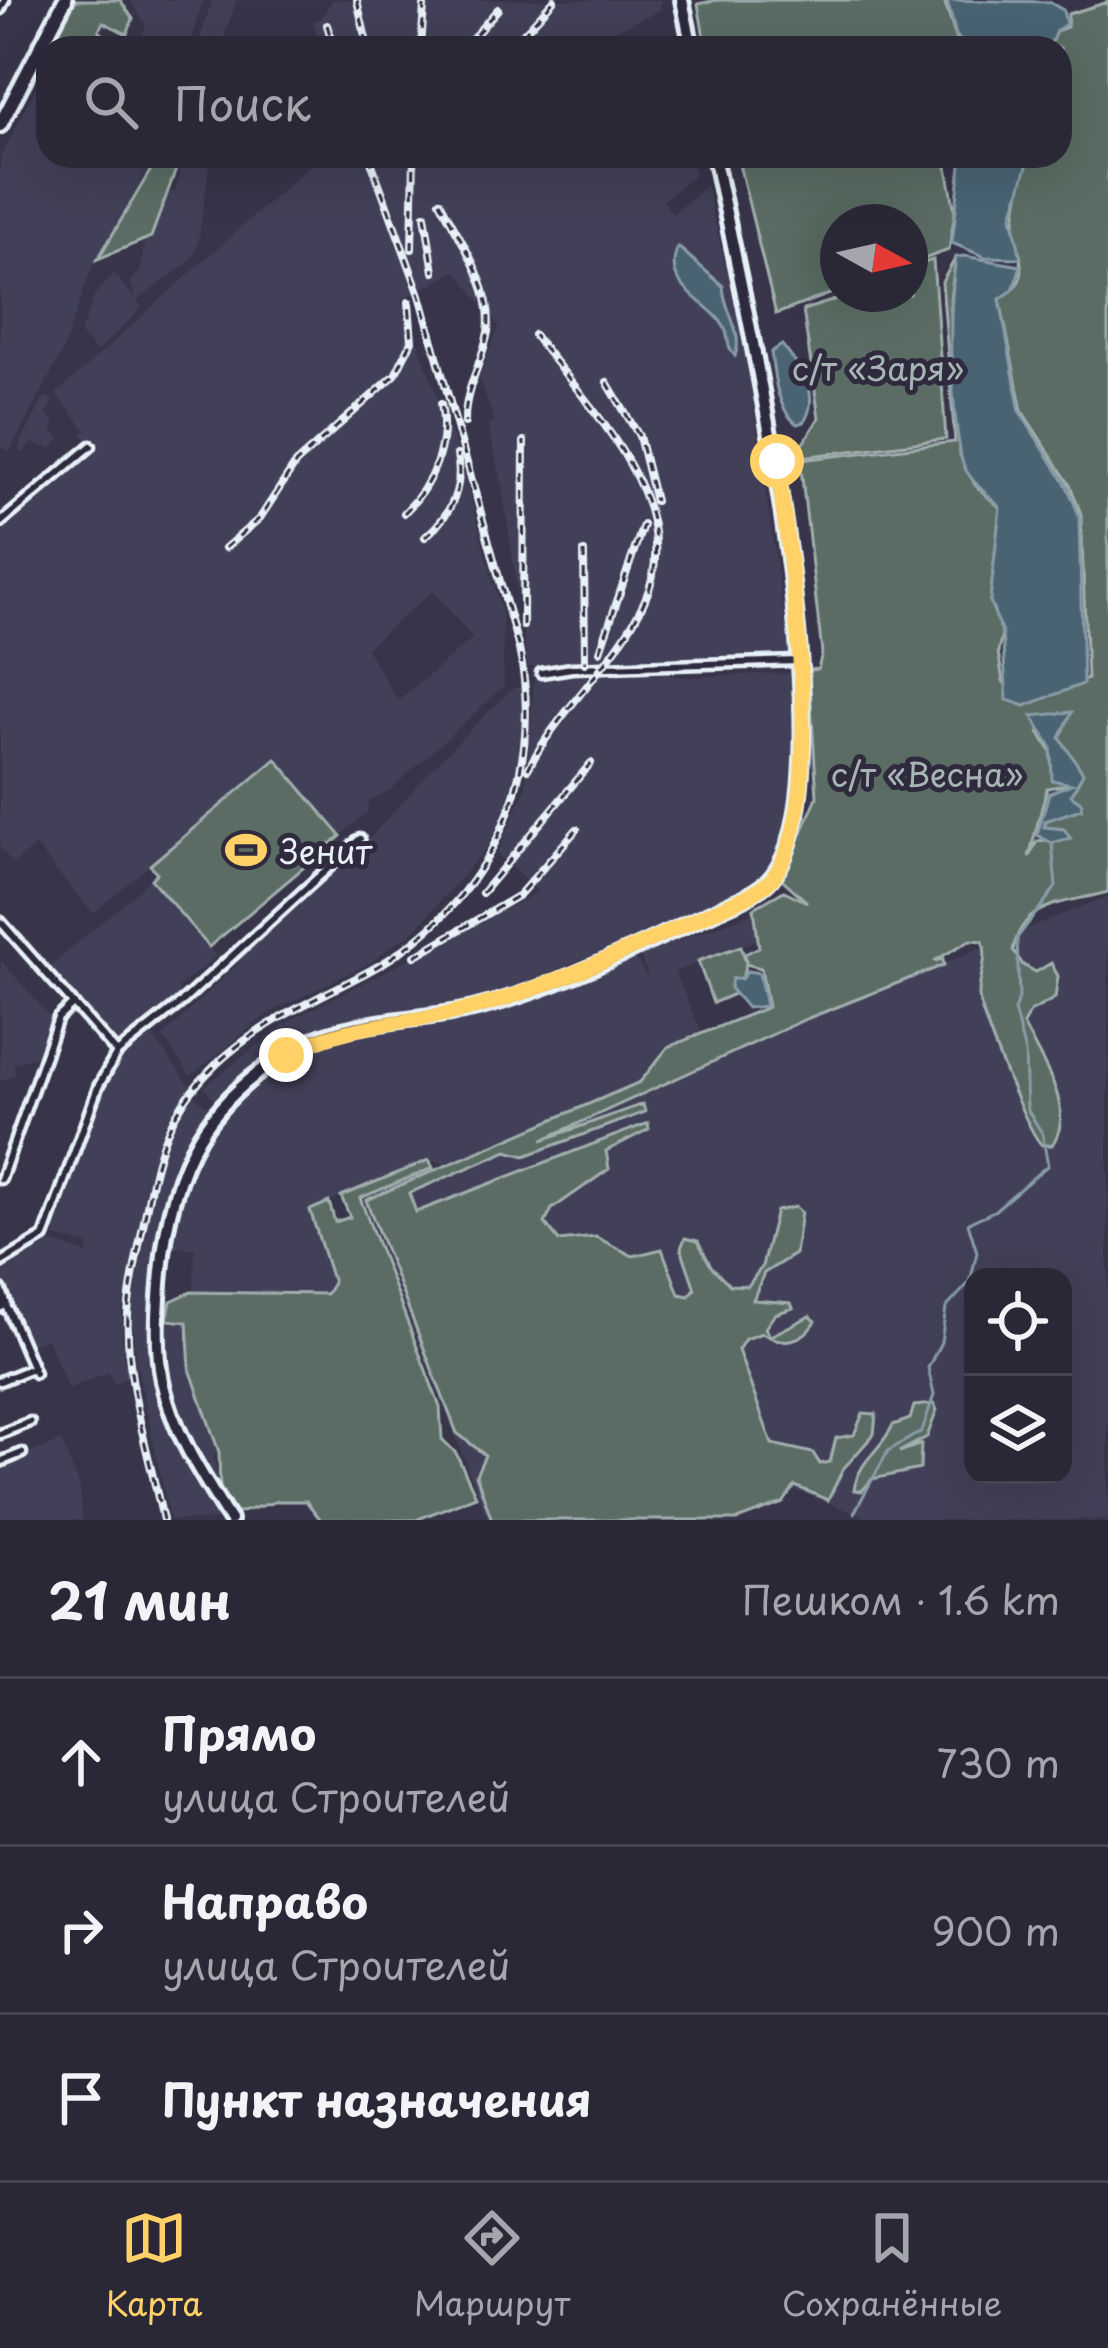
<!DOCTYPE html>
<html lang="ru">
<meta charset="utf-8">
<style>
:root{--surface:#2a2737;--page:#322f3f;--text:#f1f3f6;--muted:#a5a5ad;--line:#464452;--accent:#ffd166}
body{margin:0;font-family:"Playpen Sans",sans-serif;background:var(--page);color:var(--text)}
.controls{position:absolute;right:36px;bottom:36px;display:grid;overflow:hidden;border-radius:24px;box-shadow:0 12px 48px #0002}
.controls button{width:108px;height:108px;display:grid;place-items:center;padding:0;border:0;border-bottom:3px solid var(--line);background:var(--surface);color:var(--text);font:60px sans-serif}
.compass{position:absolute;left:820px;top:204px;width:108px;height:108px;border-radius:50%;background:var(--surface);box-shadow:0 12px 48px #0002;rotate:98deg}
.stop{position:absolute;width:36px;height:36px;margin:-27px;border:9px solid #ffd166;border-radius:50%;background:#fff}
.stop.end{background:#ffd166;border-color:#fff;box-shadow:0 3px 12px #0008}
.list{margin:0;padding:0;list-style:none}
h2{display:flex;justify-content:space-between;align-items:center;height:156px;margin:0;padding:0 48px;font-size:51px}
h2 small{font-size:39px;font-weight:400;color:var(--muted)}
.list li{display:grid;grid-template-columns:78px 1fr auto;gap:36px;align-items:center;box-sizing:border-box;height:168px;padding:0 48px;border-top:3px solid var(--line)}
.list b{display:block;font-size:45px;white-space:nowrap}
.list p{margin:0;font-size:39px;white-space:nowrap;color:var(--muted)}
.list em{font-size:39px;font-style:normal;color:var(--muted)}
.icon{flex:none;width:66px;height:66px;fill:none;stroke:currentColor;stroke-width:2;stroke-linecap:round;stroke-linejoin:round}
.map{position:relative;flex:none;width:1108px;height:1520px;overflow:hidden}
.search{position:absolute;background:var(--surface);box-shadow:0 12px 48px #0002;left:36px;right:36px;top:36px;height:132px;display:flex;align-items:center;gap:30px;box-sizing:border-box;padding:0 42px;border-radius:36px;color:var(--muted);font-size:45px}
.sheet{height:660px;background:var(--surface)}
nav{display:flex;justify-content:space-around;align-items:center;box-sizing:border-box;height:168px;border-top:3px solid var(--line);background:var(--surface);font-size:33px;color:var(--muted)}
nav a{display:grid;justify-items:center;gap:6px}
nav .on{color:var(--accent)}
.map>svg:first-child{display:block}
.built{fill:#434058;fill-rule:evenodd}
.green{fill:#5a6c64;stroke:#a1aeae;stroke-width:3;fill-rule:evenodd}
.water{fill:#4a6373;stroke:#899ca8;stroke-width:3}
.lines{fill:none;stroke-linecap:round;stroke-linejoin:round}
.stream{stroke:#899ca8;stroke-width:3}
.minor-casing{stroke:#e8f1f8;stroke-width:15}
.tertiary-casing{stroke:#e8f1f8;stroke-width:18}
.secondary-casing{stroke:#e8f1f8;stroke-width:20}
.primary-casing{stroke:#e8f1f8;stroke-width:21}
.minor{stroke:#2f2a3d;stroke-width:6}
.tertiary{stroke:#2f2a3d;stroke-width:9}
.secondary{stroke:#2f2a3d;stroke-width:10}
.primary{stroke:#2f2a3d;stroke-width:12}
.rail-casing{stroke:#e8f1f8;stroke-width:8}
.rail{stroke:#2f2a3d;stroke-width:3;stroke-dasharray:9;stroke-linecap:butt}
.route{stroke:#ffd166;stroke-width:15}
.labels{text-anchor:middle;dominant-baseline:central;stroke-width:10;stroke-linejoin:round;paint-order:stroke}
.park-label{font-size:33px;fill:#a8b5b5;stroke:#2f2a3d}
.poi-label{font-size:33px;fill:#e8f1f8;stroke:#2f2a3d;text-anchor:start}
</style>
<div class="map">
<svg width="1108" height="1520" viewBox="0 0 1108 1520">
<rect width="100%" height="100%" fill="#383449"/>
<filter id="ink" filterUnits="userSpaceOnUse"><feTurbulence type="fractalNoise" baseFrequency=".00833" numOctaves="2"/><feDisplacementMap in="SourceGraphic" scale="24" xChannelSelector="R" yChannelSelector="G"/><feConvolveMatrix kernelMatrix="1 2 1 2 8 2 1 2 1" color-interpolation-filters="sRGB"/></filter>
<g filter="url(#ink)">
<g class="built">
<polygon points="130,0 203,0 188,48 177,48 158,34 149,48 138,44 146,25"/>
<polygon points="212,0 237,0 220,48 197,48"/>
<polygon points="332,0 661,0 661,10 591,40 592,48 321,48 313,21 321,19"/>
<polygon points="48,64 48,156 155,156 91,270 61,355 10,451 0,446 0,158"/>
<polygon points="183,156 211,156 197,248 190,261 137,301 142,308 97,352 80,334 95,294 114,274 136,299 130,282 140,272 145,240 151,241 167,192 175,192"/>
<path d="M320,156h370l5,18 -32,27 10,13 33,-28 38,157 46,314 -262,10 -27,-189 -14,-53 8,-2 -16,-45 20,-51 -42,-56 -55,28 55,150 45,165 2,72 -114,104 -22,12v9l-27,25 -65,-77 -183,154 -58,-67 -22,18 -13,-16v-314l92,-86 -10,-13 4,-5 -30,-36zM433,591l40,47 -75,63 -32,-53z"/>
<polygon points="45,396 53,400 46,415 55,421 51,430 60,438 52,449 31,443 24,453 18,449"/>
<polygon points="630,671 688,677 792,673 795,714 786,829 764,878 695,913 477,1002 312,1033 288,1045 217,1103 204,1087 287,1022 538,892 497,854 526,787 534,680"/>
<polygon points="524,685 526,735 516,787 487,847 416,929 371,962 266,1015 191,1076 162,1037 239,963 234,956 351,859 444,756 512,689"/>
<polygon points="151,879 216,956 178,988 180,997 118,1046 49,968"/>
<path d="M1108,896v624h-235l-92,-35 -95,35h-198l-125,-321 82,-35 -15,-4 -120,49 19,55 4,19 -7,11 -132,-3 1,-43 -26,-1 5,-35 25,-72 43,-45 59,-44 213,-51 3,5 117,-49 15,24 -9,-25 112,-42 7,26 -85,33 27,59 -35,15 -28,35 -129,59zM973,1277h90v198h-90z"/>
<polygon points="1,960 56,1024 44,1053 13,1064 16,1075 0,1081"/>
<polygon points="150,1032 191,1088 156,1156 122,1309 123,1359 132,1375 114,1384 108,1372 68,1389 47,1338 28,1345 0,1279 0,1266 48,1241 88,1254 88,1245 54,1237 77,1153 118,1058"/>
<polygon points="195,1096 209,1108 188,1136 174,1175 159,1238 152,1327 158,1380 225,1520 170,1520 136,1362 132,1311 158,1168 171,1129"/>
<polygon points="164,1323 186,1323 189,1370 218,1453 213,1457 220,1480 213,1483 169,1383"/>
<polygon points="61,1441 80,1488 82,1520 0,1520 0,1465"/>
</g>
<g class="green">
<polygon points="76,0 120,0 133,19 127,34 103,22 99,31 111,40 105,48 52,45"/>
<polygon points="717,0 944,0 959,48 706,48 698,4"/>
<path d="M1108,2v890c-42,12 -85,8 -95,58l10,15 13,7 15,-9 7,13 -3,22 -25,14 -7,12c16,34 55,84 29,121h-10c-13,-10 -61,-128 -63,-148 -1,-20 10,-36 4,-56l-13,-1 -36,21 9,-2 1,6 -138,54 -264,121 101,-36 2,8 -120,44 -18,-5 -98,42 7,19 232,-89 1,6 -43,22 3,18 -57,40 -7,14 14,18 37,-4 37,19 29,-7 17,45 10,2 6,-7 -14,-41 4,-10 13,3 13,25 19,19 18,1 14,-20 14,-55 19,-4 6,5 -6,42 -31,19 -11,27 38,3 2,5 -18,6 -10,14 5,8 40,-20 6,5c-13,21 -33,25 -54,12l-17,6 -7,11 34,94 41,9 7,11 10,-2 6,-24 18,-3 9,-22 13,1 -2,20 -31,35 -15,31 -33,-14 -12,17 -46,17h-245l-16,-45 9,-20 -28,-22 -91,-233 274,-118 28,-35 100,-40 -7,-39 -15,-4 -4,14 -10,1 2,15 -21,9 -15,-42 43,-15 5,17 -1,-9 14,-7 -5,-39 30,-17 23,11 -25,-23 35,-82 -8,-127 9,-1 4,-16 -22,-193 155,-18 -13,-160 14,-25 -6,43 10,155 15,30 25,23 -10,93 12,32 -4,19 5,29 22,25 62,-27 -6,-165 -11,-29 -48,-74 -22,-112c40,-26 12,-38 15,-76 1,-16 8,-52 15,-67h30v-108h-11l7,-17 11,-4 1,-13zM1071,713l-11,25 23,35 -12,22 10,14 -33,8 -4,10 20,2 6,9 -33,3 -8,16 18,-69 24,-4 -32,-52 4,-14z"/>
<polygon points="159,156 181,156 151,237 98,259"/>
<polygon points="737,156 945,156 955,212 949,250 910,264 910,222 838,222 838,291 776,314"/>
<polygon points="933,260 946,439 794,458 819,418 803,310 854,294 910,294 910,267"/>
<polygon points="276,759 341,836 209,947 151,879 157,873 150,865"/>
<polygon points="429,1160 433,1168 360,1198 440,1407 442,1439 456,1453 476,1496 416,1520 321,1520 306,1501 278,1501 235,1514 220,1489 219,1452 190,1369 187,1322 167,1320 171,1301 191,1292 326,1294 333,1283 310,1210 329,1202 335,1222 350,1217 341,1196"/>
<path d="M934,1404l3,6 -10,27 -28,15 22,-8 -1,25 -48,10 -10,12 -8,-1c5,-31 26,-38 39,-65l17,-6 4,-13z"/>
</g>
<g class="water">
<polygon points="947,0 1049,2 1063,10 1066,24 1056,31 1049,48 966,48 956,35"/>
<polygon points="962,156 1030,156 1012,216 1021,258 985,257 952,243"/>
<path d="M678,247l45,39c1,26 21,45 12,70 -10,-11 -5,-17 -10,-27 -11,-27 -66,-40 -47,-82z"/>
<path d="M964,256l57,10 -8,24 -13,9 20,113 47,74 12,29 4,169 -58,22 -18,-6 -5,-67 -12,-32 10,-93c-13,-15 -35,-30 -39,-51 -11,-64 -14,-136 -5,-200z"/>
<path d="M782,345c18,23 40,48 22,77l-7,2c-20,-15 -23,-48 -26,-72z"/>
<polygon points="1072,712 1060,738 1083,773 1071,795 1082,803 1081,809 1045,821 1044,827 1064,829 1070,838 1052,843 1037,835 1049,793 1071,784 1052,780 1051,747 1032,716"/>
<polygon points="748,971 759,973 766,1006 747,1008 730,988 732,979 741,979"/>
</g>
<g class="lines">
<polyline class="stream" points="854,1513 888,1451 922,1431 934,1395 928,1368 941,1342 946,1308 970,1282 977,1252 968,1223 994,1211 1048,1165 1042,1133 1027,1109 1025,1053 1014,1010 1019,998 1017,938 1056,887 1052,843"/>
<g class="minor-casing">
<g id="minor">
<polyline points="0,10 5,0"/>
<polyline points="0,523 91,446"/>
<polyline points="541,673 572,668 798,661"/>
<polyline points="0,921 117,1053"/>
<polyline points="1,1179 58,1018 73,1004"/>
<polyline points="0,1263 44,1237 98,1087 117,1053 183,1001 360,839"/>
<polyline points="6,1305 35,1373"/>
<polyline points="0,1381 32,1368"/>
<polyline points="0,1434 30,1422"/>
<polyline points="0,1462 22,1453"/>
</g>
</g>
<g class="tertiary-casing">
<polyline id="tertiary" points="0,1290 5,1303 0,1306"/>
</g>
<g class="secondary-casing">
<g id="secondary">
<polyline points="682,0 692,48"/>
<path d="M230,1520c-27,-43 -57,-88 -68,-139 -7,-35 -4,-74 -1,-109 10,-108 45,-176 143,-228 49,-25 116,-23 169,-35 93,-23 184,-73 271,-111 10,-6 22,-12 29,-22 82,-106 -31,-584 -59,-720"/>
</g>
</g>
<g class="primary-casing">
<polyline id="primary" points="0,125 65,0"/>
</g>
<use href="#minor" class="minor"/>
<use href="#tertiary" class="tertiary"/>
<use href="#secondary" class="secondary"/>
<use href="#primary" class="primary"/>
<g class="rail-casing">
<g id="rail">
<polyline points="357,0 368,48"/>
<polyline points="327,25 334,48"/>
<polyline points="421,48 424,6"/>
<polyline points="464,48 498,9"/>
<polyline points="510,48 554,0"/>
<path d="M440,201c19,38 55,87 48,131 -6,32 -24,57 -23,91"/>
<polyline points="425,215 434,272"/>
<polyline points="412,249 414,156"/>
<polyline points="607,382 639,436 655,501"/>
<path d="M404,513c29,-28 45,-69 37,-109"/>
<path d="M425,537c26,-22 39,-48 32,-82"/>
<polyline points="225,548 260,518 296,463 395,375 412,341 409,302"/>
<polyline points="584,552 585,663"/>
<polyline points="523,626 524,441"/>
<polyline points="600,651 643,525"/>
<path d="M528,769c31,-60 88,-107 116,-167 46,-98 -57,-197 -110,-267"/>
<polyline points="482,893 591,763"/>
<polyline points="415,956 519,895 577,829"/>
<path d="M163,1520c-14,-66 -38,-138 -35,-205 2,-33 11,-67 17,-99 7,-36 13,-71 32,-103 46,-76 120,-103 194,-143 117,-65 176,-191 148,-321l-99,-354 -51,-139"/>
</g>
</g>
<use href="#rail" class="rail"/>
</g>
</g>
<g class="lines" filter="url(#ink)">
<path class="route" d="M286,1055c59,-34 130,-30 195,-49 90,-26 177,-71 263,-108 11,-6 23,-12 30,-22 57,-78 14,-320 3,-415"/>
</g>
<defs>
<g id="stadium-bare" transform="scale(3.24)"><path d="M0-5a6.5 5 0 1 0 0 10a6.5 5 0 1 0 0-10ZM-3.5-1.8h7v3.6h-7Z" fill="#ffd166" stroke="#2f2a3d" stroke-width="2.5" paint-order="stroke"/></g>
</defs>
<g fill-rule="evenodd">
<use href="#stadium-bare" x="246" y="850"/>
</g>
<g class="labels">
<g class="park-label">
<text x="878" y="367">с/т «Заря»</text>
<text x="927" y="773">с/т «Весна»</text>
</g>
<g class="poi-label">
<text x="280" y="850">Зенит</text>
</g>
</g>
</svg>
<div class="controls">
<button><svg class="icon" aria-label="locate" viewBox="0 0 24 24"><circle cx="12" cy="12" r="6"/><path d="M12 2v4M12 18v4M2 12h4M18 12h4"/></svg></button>
<button><svg class="icon" aria-label="layers" viewBox="0 0 24 24"><path d="M12 4l9 5-9 5-9-5zM3 14l9 5 9-5"/></svg></button>
</div>
<svg class="compass" viewBox="-18 -18 36 36"><path d="M0-13l5 13h-10z" fill="#e53935"/><path d="M0 13l5-13h-10z" fill="#a5a5ad"/></svg>
<div class="stop" style="left:777px;top:461px"></div>
<div class="stop end" style="left:286px;top:1055px"></div>
<div class="search"><svg class="icon" aria-label="search" viewBox="0 0 24 24"><circle cx="10" cy="10" r="6"/><path d="M15 15l6 6"/></svg>Поиск</div>
</div>
<section class="sheet">
<h2>21 мин<small>Пешком · 1.6 km</small></h2>
<ul class="list">
<li><svg class="icon" aria-label="ahead" viewBox="0 0 24 24"><path d="M12 20V5M6 11l6-6 6 6"/></svg><div><b>Прямо</b><p>улица Строителей</p></div><em>730 m</em></li>
<li><svg class="icon" aria-label="right" viewBox="0 0 24 24"><path d="M7 20v-9h11M14 6l5 5-5 5"/></svg><div><b>Направо</b><p>улица Строителей</p></div><em>900 m</em></li>
<li><svg class="icon" aria-label="arrive" viewBox="0 0 24 24"><path d="M6 21V4h12l-3 4 3 4H6"/></svg><div><b>Пункт назначения</b></div></li>
</ul>
</section>
<nav>
<a class="on"><svg class="icon" aria-label="map" viewBox="0 0 24 24"><path d="M3 6l6-2 6 2 6-2v14l-6 2-6-2-6 2zM9 4v14M15 6v14"/></svg>Карта</a>
<a><svg class="icon" aria-label="directions" viewBox="0 0 24 24"><path d="M12 3l9 9-9 9-9-9zM9 14v-3h6M13 9l2 2-2 2"/></svg>Маршрут</a>
<a><svg class="icon" aria-label="saved" viewBox="0 0 24 24"><path d="M7 4h10v16l-5-4-5 4z"/></svg>Сохранённые</a>
</nav>
